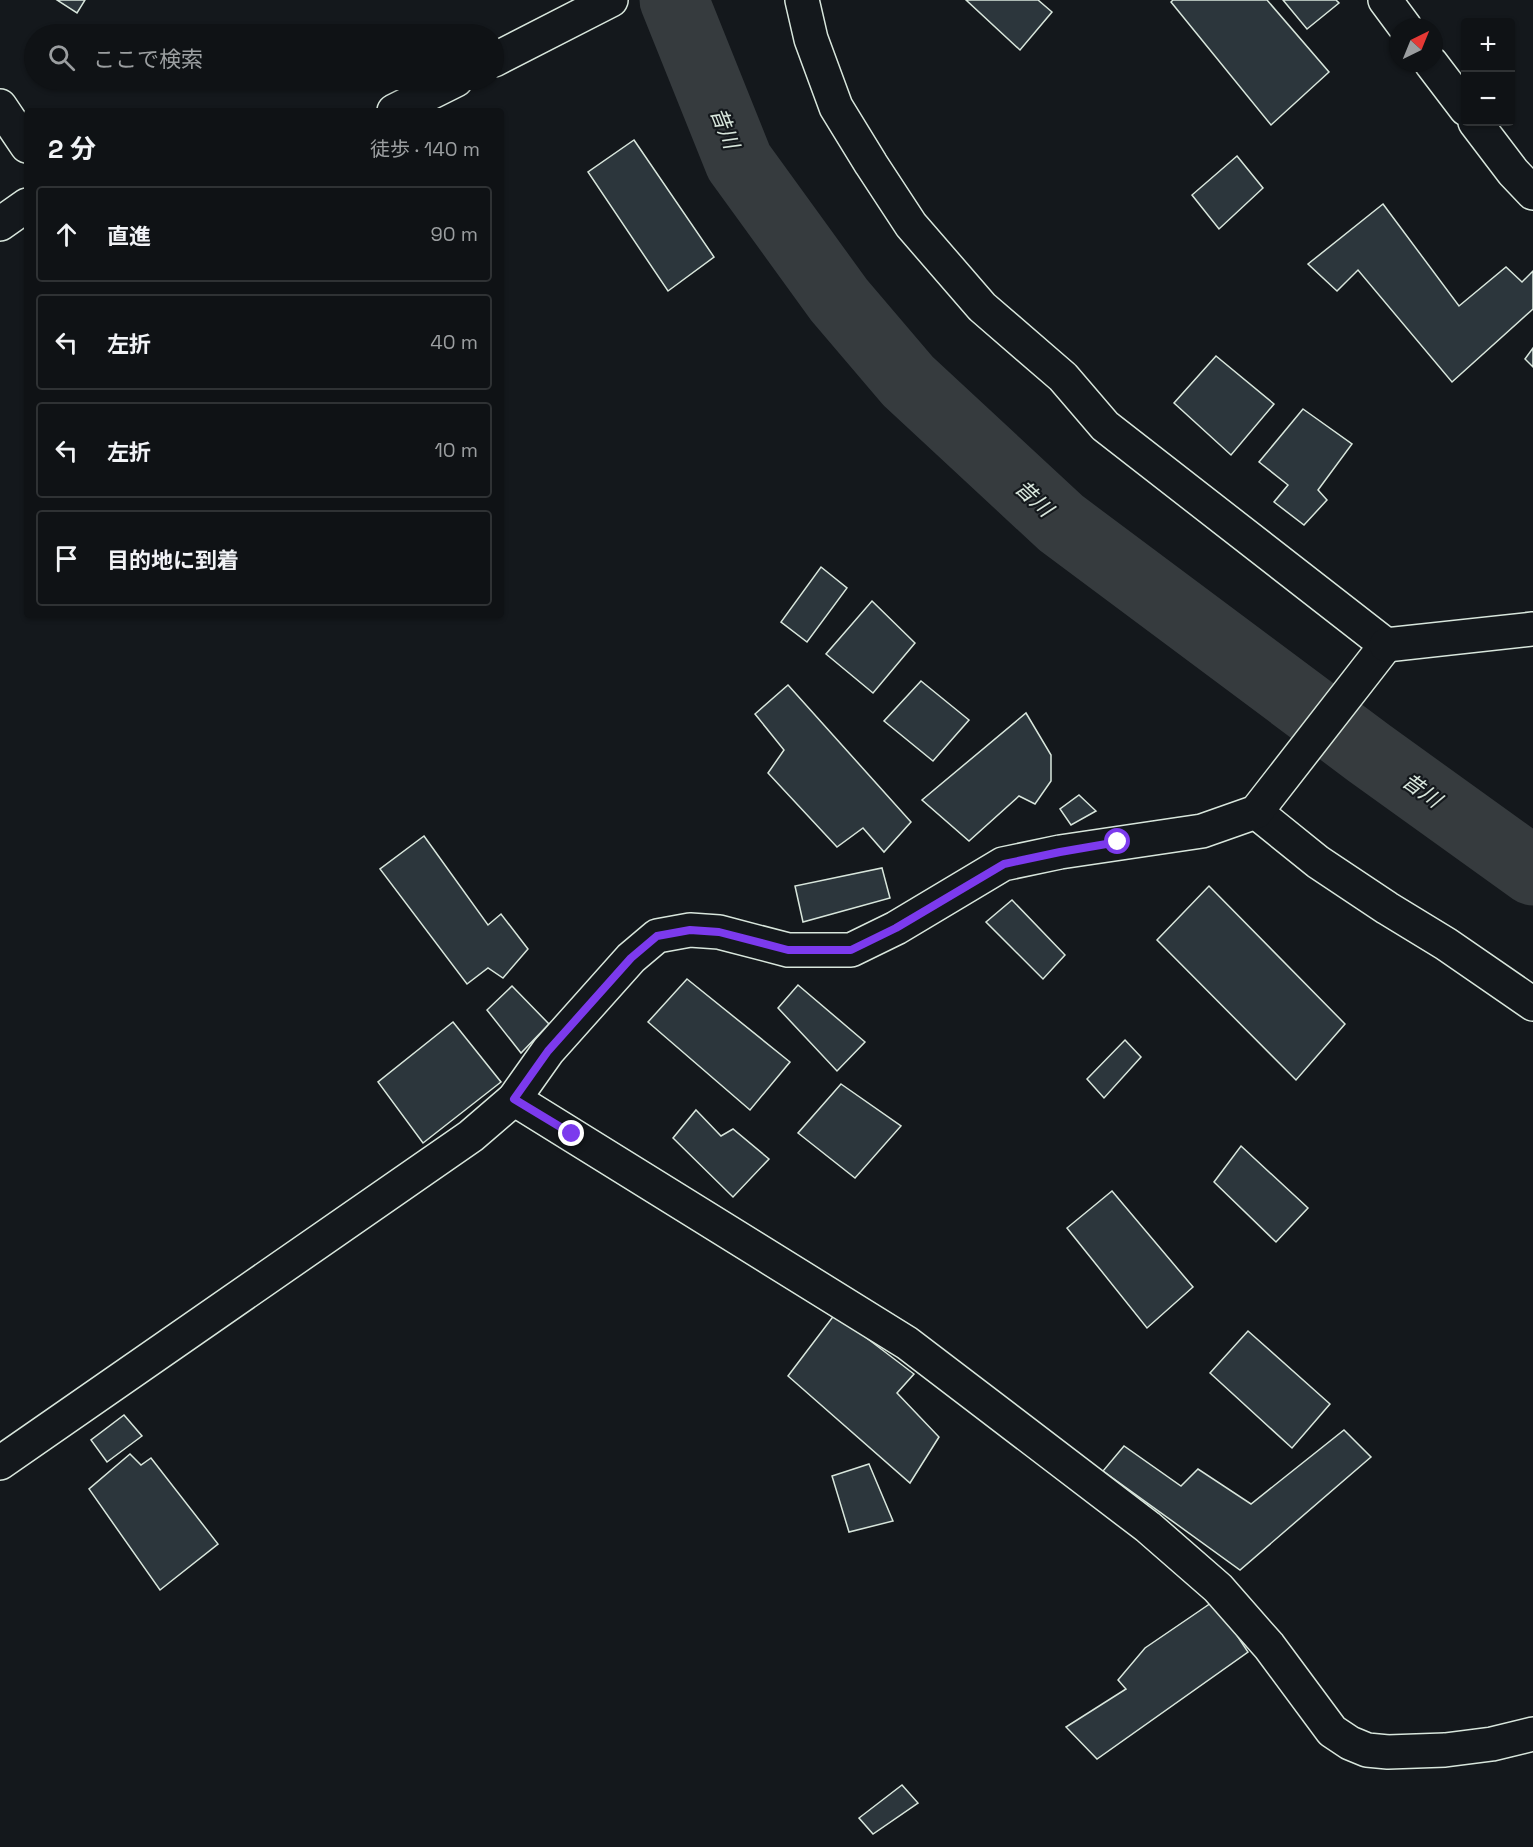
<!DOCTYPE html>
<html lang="ja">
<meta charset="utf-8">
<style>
:root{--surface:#0f1215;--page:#1d2022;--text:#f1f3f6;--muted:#9b9ea0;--line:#2f3234}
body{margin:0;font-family:"Space Grotesk","Noto Sans JP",sans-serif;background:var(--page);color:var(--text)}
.controls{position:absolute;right:18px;top:18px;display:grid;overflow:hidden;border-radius:6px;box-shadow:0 2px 4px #0004}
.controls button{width:54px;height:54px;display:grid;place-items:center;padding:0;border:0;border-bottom:2px solid var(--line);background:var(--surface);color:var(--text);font:30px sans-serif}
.compass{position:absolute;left:1389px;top:18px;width:54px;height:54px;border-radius:50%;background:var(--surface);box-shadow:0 2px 4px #0004;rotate:43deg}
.stop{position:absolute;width:18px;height:18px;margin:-14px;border:4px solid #7c3aed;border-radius:50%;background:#fff}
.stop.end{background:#7c3aed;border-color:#fff;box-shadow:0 2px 6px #0008}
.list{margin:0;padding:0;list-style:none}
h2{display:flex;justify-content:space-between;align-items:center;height:78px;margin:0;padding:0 24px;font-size:26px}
h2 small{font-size:20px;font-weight:400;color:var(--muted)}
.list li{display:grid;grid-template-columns:39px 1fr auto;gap:18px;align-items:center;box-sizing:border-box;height:96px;margin:0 12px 12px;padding:0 12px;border:2px solid var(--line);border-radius:6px}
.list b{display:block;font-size:22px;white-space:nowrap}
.list em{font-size:20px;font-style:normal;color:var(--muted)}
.icon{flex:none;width:33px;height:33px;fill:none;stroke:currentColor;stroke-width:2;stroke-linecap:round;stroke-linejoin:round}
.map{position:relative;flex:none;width:1533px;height:1847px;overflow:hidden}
.search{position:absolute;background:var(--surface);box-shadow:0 2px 4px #0004;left:24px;top:24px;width:480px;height:66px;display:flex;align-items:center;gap:15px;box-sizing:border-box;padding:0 21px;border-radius:33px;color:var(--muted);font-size:22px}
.panel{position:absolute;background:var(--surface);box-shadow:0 2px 4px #0004;left:24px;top:108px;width:480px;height:510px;border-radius:6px}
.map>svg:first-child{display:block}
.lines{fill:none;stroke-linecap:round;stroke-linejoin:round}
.river{stroke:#363b3e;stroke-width:69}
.building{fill:#2c363c;stroke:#d8e6dc;stroke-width:1.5}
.minor-casing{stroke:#d8e6dc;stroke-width:36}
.tertiary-casing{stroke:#d8e6dc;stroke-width:36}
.minor{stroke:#14181c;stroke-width:33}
.tertiary{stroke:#14181c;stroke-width:33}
.route{stroke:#7c3aed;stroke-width:8}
.labels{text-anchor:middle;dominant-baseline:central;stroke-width:4.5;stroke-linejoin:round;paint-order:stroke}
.water-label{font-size:21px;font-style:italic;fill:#d8e6dc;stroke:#14181c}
</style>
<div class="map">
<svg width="1533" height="1847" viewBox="0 0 1533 1847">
<rect width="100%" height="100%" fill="#14181c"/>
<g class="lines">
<polyline class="river" points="674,0 739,162 839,300 908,381 1061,523 1369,753 1533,871"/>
</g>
<g class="building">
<polygon points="57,0 85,0 77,13"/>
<polygon points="966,0 1038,0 1052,12 1020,50"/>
<polygon points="1173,0 1267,0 1329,72 1271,125 1171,2"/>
<polygon points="1283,0 1336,0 1339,3 1307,29"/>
<polygon points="634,140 714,257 668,291 588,172"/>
<polygon points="1237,156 1263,188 1219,229 1192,195"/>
<polygon points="1383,204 1459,306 1506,267 1522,282 1533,271 1533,309 1452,382 1358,270 1337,291 1308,264"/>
<polygon points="1533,348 1533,367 1525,359"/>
<polygon points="1216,356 1274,404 1231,455 1174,403"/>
<polygon points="1303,409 1352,444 1318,490 1327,500 1304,525 1274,502 1288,485 1259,462"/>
<polygon points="821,567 847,588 807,642 781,622"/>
<polygon points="872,601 915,643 873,693 826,654"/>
<polygon points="921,681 969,720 933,761 884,721"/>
<polygon points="788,685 911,822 884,852 863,828 837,847 768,773 784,750 755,714"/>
<polygon points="1026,713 1051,755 1051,781 1035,804 1019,796 969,841 922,800"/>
<polygon points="1079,795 1096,811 1071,825 1060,809"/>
<polygon points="424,836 488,925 501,914 528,949 503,978 488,968 467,984 380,869"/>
<polygon points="882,868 890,898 803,922 795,886"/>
<polygon points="1209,886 1345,1024 1296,1080 1157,940"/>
<polygon points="1012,900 1065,955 1043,979 986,922"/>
<polygon points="687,979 790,1062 750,1110 648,1022"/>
<polygon points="798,985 865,1042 837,1071 778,1008"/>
<polygon points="512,986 549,1024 521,1053 487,1010"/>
<polygon points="453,1022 501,1082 423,1143 378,1082"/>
<polygon points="1125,1040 1141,1057 1104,1098 1087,1079"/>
<polygon points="841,1084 901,1126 855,1178 798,1133"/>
<polygon points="696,1110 721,1136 733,1129 769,1159 733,1197 673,1138"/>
<polygon points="1241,1146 1308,1208 1276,1242 1214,1182"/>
<polygon points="1112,1191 1193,1287 1147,1328 1067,1228"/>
<polygon points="835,1314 914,1374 897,1393 939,1437 910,1483 788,1376"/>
<polygon points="1248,1331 1330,1404 1292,1448 1210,1373"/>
<polygon points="124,1415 142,1436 107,1462 91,1440"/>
<polygon points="1344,1430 1371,1457 1240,1570 1103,1471 1124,1446 1181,1486 1198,1469 1251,1504"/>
<polygon points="130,1454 141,1465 151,1458 218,1544 160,1590 89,1489"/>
<polygon points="869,1464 893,1521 849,1532 832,1476"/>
<polygon points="1214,1601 1248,1652 1097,1759 1066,1727 1126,1689 1118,1680 1145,1648"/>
<polygon points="902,1785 918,1803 873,1834 859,1818"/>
</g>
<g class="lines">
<g class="minor-casing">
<g id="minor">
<polyline points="1385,0 1405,27"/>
<polyline points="494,60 611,0"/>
<polyline points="1431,63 1466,109"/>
<polyline points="0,106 27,146"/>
<polyline points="394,111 456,80"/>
<polyline points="1475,122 1513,172 1533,193"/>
<polyline points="0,224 27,205"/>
<polyline points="1256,812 1318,862 1387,908 1446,944 1533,1004"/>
<polyline points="514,1099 907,1343 1148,1527 1218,1588 1269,1646 1332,1731 1350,1743 1367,1750 1388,1752 1445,1750 1492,1744 1533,1734"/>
<polyline points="0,1463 471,1136 514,1099 548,1051 631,958 657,936 690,930 719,932 788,950 851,950 896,928 1003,864 1060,852 1202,831 1256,812 1386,645 1105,426 1063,377 982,307 911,225 871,164 836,107 811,39 802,0"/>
</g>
</g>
<g class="tertiary-casing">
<polyline id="tertiary" points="1386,645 1533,629"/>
</g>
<use href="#minor" class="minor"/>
<use href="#tertiary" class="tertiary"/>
</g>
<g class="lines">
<polyline class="route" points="572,1134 514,1099 548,1051 631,958 657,936 690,930 719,932 788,950 851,950 896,928 1004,864 1060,852 1118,842"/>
</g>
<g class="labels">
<g class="water-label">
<text transform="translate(725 128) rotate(68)">昔川</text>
<text transform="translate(1034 498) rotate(43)">昔川</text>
<text transform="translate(1422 790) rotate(36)">昔川</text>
</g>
</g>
</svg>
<div class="controls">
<button>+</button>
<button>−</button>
</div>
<svg class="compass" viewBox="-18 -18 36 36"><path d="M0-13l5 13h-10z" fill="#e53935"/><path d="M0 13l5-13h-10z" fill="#9b9ea0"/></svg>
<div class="stop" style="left:1118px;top:842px"></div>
<div class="stop end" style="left:572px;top:1134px"></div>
<div class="search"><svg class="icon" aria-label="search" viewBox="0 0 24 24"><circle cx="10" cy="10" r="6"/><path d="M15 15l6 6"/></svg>ここで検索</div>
<section class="panel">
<h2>2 分<small>徒歩 · 140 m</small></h2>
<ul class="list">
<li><svg class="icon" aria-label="ahead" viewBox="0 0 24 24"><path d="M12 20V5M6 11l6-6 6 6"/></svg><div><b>直進</b></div><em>90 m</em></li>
<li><svg class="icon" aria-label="left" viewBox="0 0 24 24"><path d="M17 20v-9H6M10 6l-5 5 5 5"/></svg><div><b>左折</b></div><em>40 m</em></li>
<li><svg class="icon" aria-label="left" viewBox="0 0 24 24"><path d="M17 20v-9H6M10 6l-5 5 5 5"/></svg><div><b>左折</b></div><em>10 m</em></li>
<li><svg class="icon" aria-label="arrive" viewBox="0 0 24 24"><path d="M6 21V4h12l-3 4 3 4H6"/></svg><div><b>目的地に到着</b></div></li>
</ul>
</section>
</div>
